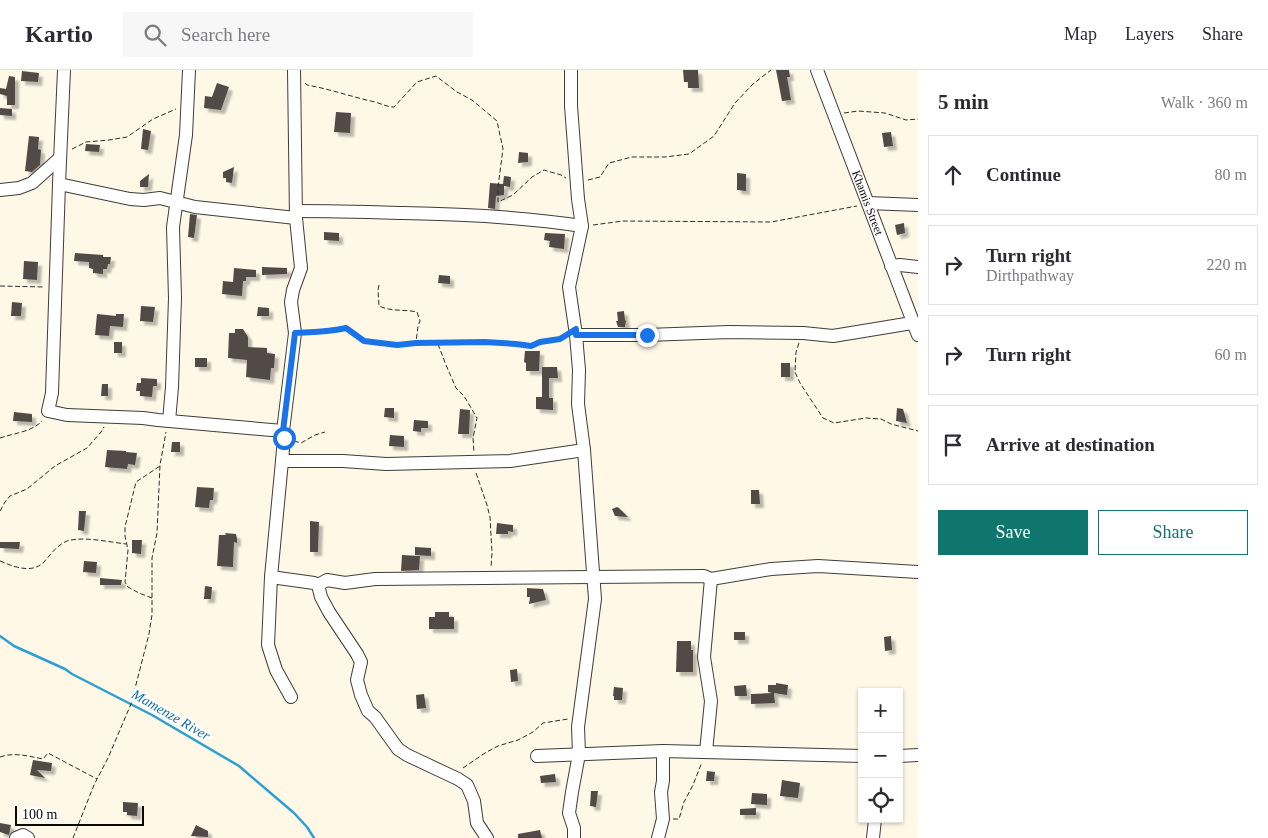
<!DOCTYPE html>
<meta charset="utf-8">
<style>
:root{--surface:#fff;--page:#f7f7f7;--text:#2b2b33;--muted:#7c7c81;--line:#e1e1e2;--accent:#0f766e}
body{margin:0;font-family:Georgia,serif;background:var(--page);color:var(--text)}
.controls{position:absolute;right:15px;bottom:15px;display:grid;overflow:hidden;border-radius:0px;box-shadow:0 1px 4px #0004}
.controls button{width:45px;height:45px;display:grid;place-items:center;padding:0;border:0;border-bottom:1px solid var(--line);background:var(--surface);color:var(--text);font:25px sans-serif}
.scale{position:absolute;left:15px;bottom:12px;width:129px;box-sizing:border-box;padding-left:5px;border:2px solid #0a0a0a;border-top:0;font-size:14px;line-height:18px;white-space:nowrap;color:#0a0a0a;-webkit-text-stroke:4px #fff;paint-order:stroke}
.stop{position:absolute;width:15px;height:15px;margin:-11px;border:4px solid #1a73e8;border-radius:50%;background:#fff}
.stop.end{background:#1a73e8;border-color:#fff;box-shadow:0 1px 5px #0008}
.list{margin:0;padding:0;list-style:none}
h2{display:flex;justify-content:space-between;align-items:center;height:65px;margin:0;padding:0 20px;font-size:21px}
h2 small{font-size:16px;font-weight:400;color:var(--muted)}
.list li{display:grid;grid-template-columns:32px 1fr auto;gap:15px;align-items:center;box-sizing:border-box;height:80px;margin:0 10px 10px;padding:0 10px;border:1px solid var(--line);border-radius:0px}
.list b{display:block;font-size:19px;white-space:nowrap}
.list p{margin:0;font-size:16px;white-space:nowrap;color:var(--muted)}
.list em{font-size:16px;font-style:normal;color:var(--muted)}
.actions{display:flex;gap:10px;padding:15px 20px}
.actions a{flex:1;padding:11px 0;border:1px solid var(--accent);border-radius:0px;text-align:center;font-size:18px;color:var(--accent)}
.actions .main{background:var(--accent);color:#fff}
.icon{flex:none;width:28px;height:28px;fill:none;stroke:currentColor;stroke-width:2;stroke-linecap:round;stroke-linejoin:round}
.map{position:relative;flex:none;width:918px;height:768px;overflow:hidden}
header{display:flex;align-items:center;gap:30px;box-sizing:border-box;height:70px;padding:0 25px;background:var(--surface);border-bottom:1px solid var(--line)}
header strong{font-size:24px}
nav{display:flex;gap:28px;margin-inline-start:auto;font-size:18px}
.search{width:350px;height:45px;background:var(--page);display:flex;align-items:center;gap:12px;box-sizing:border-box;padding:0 18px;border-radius:0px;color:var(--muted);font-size:19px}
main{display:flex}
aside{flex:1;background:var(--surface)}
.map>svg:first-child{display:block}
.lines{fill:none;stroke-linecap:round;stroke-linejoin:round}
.stream{stroke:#2c9fd5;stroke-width:2.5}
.building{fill:#534a46;filter:url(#shadow)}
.minor-casing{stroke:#3d3d3d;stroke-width:14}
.path{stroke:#2c2c2c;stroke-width:1;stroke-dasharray:5 2.5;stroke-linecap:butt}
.minor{stroke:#fff;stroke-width:12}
.route{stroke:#1a73e8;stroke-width:6}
.labels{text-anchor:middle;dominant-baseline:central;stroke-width:5;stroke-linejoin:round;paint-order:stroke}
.street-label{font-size:12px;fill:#0a0a0a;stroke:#fff}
.water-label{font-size:14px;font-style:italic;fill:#0e6da1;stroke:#fff}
</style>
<header>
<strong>Kartio</strong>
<div class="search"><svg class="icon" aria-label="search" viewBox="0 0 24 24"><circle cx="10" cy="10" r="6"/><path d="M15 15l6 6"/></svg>Search here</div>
<nav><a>Map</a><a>Layers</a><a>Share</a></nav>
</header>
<main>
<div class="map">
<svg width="918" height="768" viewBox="0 0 918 768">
<defs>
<filter id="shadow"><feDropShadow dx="4" dy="4" stdDeviation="1" flood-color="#0004"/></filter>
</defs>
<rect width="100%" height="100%" fill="#fff8e7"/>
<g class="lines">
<polyline class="stream" points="0,566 14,576 65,599 72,604 152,645 239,696 294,743 307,757 314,768"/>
</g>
<g class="building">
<polygon points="683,0 698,0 699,18 688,18 688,12 684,12"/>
<polygon points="776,0 789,0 790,7 787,7 791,30 782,31"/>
<polygon points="22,1 39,3 38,12 21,11"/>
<polygon points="9,6 15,7 15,35 7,35 7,26 0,24 0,18 6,19"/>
<polygon points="217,13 229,17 221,40 204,38 205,26 212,27"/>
<polygon points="0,38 12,39 12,46 0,45"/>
<polygon points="336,42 351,43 350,63 334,62"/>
<polygon points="143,59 151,61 148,80 141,79"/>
<polygon points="891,62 893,76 884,77 882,63"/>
<polygon points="29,66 39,67 38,79 41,80 40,95 32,102 25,101"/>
<polygon points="86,74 100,75 99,82 85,81"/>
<polygon points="519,82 528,83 528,92 518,93"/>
<polygon points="234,97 232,113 226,112 226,108 223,108 223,102"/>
<polygon points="737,103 746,104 746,121 737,120"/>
<polygon points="149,104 148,117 140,117 140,111"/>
<polygon points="504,106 511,107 510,117 504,116 504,125 496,126 495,139 488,138 490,113 503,114"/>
<polygon points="190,144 197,145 194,168 188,167"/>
<polygon points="904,153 905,163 897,165 895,155"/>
<polygon points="324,162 339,163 339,171 324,170"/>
<polygon points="545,163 565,164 564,179 549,177 550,171 544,170"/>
<polygon points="75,183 103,185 103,187 111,187 110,194 108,194 107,199 103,199 103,204 93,203 93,199 89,198 89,192 74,191"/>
<polygon points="24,191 38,192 37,210 23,209"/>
<polygon points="262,197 287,198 287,204 262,205"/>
<polygon points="234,198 256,200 256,207 246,207 246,211 243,211 242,226 222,224 223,211 233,212"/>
<polygon points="439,205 450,206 450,214 438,213"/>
<polygon points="12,232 22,233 21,246 11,246"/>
<polygon points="141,236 155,237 153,252 140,251"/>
<polygon points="258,237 269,238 269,246 257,246"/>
<polygon points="624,241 625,250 626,251 625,257 618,257 616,251 618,251 617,242"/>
<polygon points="97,244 116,246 116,244 124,244 123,257 110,256 109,266 95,265"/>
<polygon points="235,259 243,259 248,267 248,277 267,278 267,283 275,284 274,298 271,298 270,310 246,307 247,290 228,288 229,263 235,263"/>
<rect x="114" y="272" width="8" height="11"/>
<polygon points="525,281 540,281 539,301 526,301 526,293 524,292"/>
<rect x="195" y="288" width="12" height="9"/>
<rect x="781" y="293" width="9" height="14"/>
<polygon points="542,297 557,297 558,308 549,308 549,328 553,328 553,340 536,339 536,327 542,327"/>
<polygon points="141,308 157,309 157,316 153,316 152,327 140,326 140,321 136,321 137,313 141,313"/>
<polygon points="102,314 108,314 108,326 101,326"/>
<polygon points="385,338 394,338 394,348 384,347"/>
<polygon points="897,338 903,339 907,353 896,351"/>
<polygon points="460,339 470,340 469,364 458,364"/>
<polygon points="14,342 32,344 32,352 13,351"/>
<polygon points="414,350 428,351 428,358 421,358 421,362 413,361"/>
<polygon points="390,365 404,366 404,377 389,376"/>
<polygon points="172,372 180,372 180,382 171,382"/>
<polygon points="107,380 126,381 126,382 137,383 135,395 128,394 127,399 105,397"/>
<polygon points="197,417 214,418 213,430 210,430 209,438 195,437"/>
<polygon points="751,420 759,420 760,434 751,434"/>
<polygon points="617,437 619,438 628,447 615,446 612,439"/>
<polygon points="79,441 86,441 84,461 78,460"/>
<polygon points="310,451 319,452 318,482 310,482"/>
<polygon points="497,453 513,455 513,462 508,461 508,464 496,464"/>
<polygon points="225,463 236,464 237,469 237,473 234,472 233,497 217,496 219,465 226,465"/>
<polygon points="132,470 142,470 141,484 132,483"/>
<polygon points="0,472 20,472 19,479 0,478"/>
<polygon points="415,477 431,478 431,486 415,485"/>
<polygon points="402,485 420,486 419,500 401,501"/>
<polygon points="84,491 97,492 96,503 83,502"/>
<polygon points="100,508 122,510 121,515 100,515"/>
<polygon points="205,516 212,517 211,529 204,529"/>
<polygon points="527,518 543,519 546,530 529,534 530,527 527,527"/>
<polygon points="435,542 449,542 449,547 454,547 454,559 429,559 429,547 435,547"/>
<rect x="734" y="562" width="11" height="8"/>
<polygon points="891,566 892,580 885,581 884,567"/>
<polygon points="677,571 691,571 691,580 693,580 693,602 676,602"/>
<polygon points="517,599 518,611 511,612 510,600"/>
<polygon points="776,613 788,615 787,625 774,623 775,633 751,634 751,624 772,623 768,622 768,615 776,615"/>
<polygon points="746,615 747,626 735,626 734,616"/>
<polygon points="614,617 623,618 622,630 614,630 614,626 613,626"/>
<polygon points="424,624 426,638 417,639 416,625"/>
<polygon points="33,690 52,693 51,701 37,700 45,708 30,705"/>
<polygon points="707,701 715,702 714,711 706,711"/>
<polygon points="555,704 556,712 541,713 540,706"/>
<polygon points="782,710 800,713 798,728 780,726"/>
<polygon points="591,721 598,721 596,737 590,736"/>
<polygon points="752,723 767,724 767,735 751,734"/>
<polygon points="123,732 138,733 137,746 127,745 127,742 123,742"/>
<polygon points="756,738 756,745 740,745 740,739"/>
<polygon points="0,753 11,755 9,765 0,762"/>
<polygon points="196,755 208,761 208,767 191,766"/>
<polygon points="540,760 542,768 518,768 518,764"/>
</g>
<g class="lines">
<g class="minor-casing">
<g id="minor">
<polyline points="64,0 59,114 52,323 48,341 67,345 143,348 158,350 283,361"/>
<polyline points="571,0 571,36 578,129 582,156 569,217 576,265 579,300 578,334 584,380 595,529 578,657 579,684 572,722 569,743 574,758 574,768"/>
<path id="s1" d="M817,0l101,265"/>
<polyline points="59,114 130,129 144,130 160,128 195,137 296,148"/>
<polyline points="0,120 19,118 32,113 60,88"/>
<polyline points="868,133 918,135"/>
<path d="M296,141c36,0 71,1 107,2 60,1 120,4 179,13"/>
<polyline points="891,196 900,195 918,197"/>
<polyline points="576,265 647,265 729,262 803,263 833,266 912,253"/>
<polyline points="169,351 172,317 175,228 173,157 186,65 189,0"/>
<polyline points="282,391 343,391 386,394 510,391 584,380"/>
<polyline points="271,507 314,513 318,515 327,510 345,513 375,509 704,506 711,509 771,499 818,496 918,502"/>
<polyline points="318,515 321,527 329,542 357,584 361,592 357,610 361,625 368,641 375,647 398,679 407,685 458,709 467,715 474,731 477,753 487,768"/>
<polyline points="291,627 276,600 268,575 271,507 282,391 284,368 283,361 295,263 291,232 293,220 301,198 296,148 294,0"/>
<polyline points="706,682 711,631 704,587 711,509"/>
<polyline points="537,686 663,681 862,686"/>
<polyline points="899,686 918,685"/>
<polyline points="16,768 23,765 28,768"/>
<polyline points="658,768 663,749 661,722 663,711 663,681"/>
<polyline points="873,768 875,749"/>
</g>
</g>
<g class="path">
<path d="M305,13l2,2c23,4 45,12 68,17 7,2 12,5 19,5l23,-25 19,-6 21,16 15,8 25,21 6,28 -5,38v15l15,-7 19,-18 12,-7 17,5 5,3"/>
<polyline points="844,43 858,41 885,43 906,50 918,49"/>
<polyline points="72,79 86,72 109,70 127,67 153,49 176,39"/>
<polyline points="588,110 600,107 609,93 632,87 665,87 689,84 714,66 735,33 753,14 771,0"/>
<polyline points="593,155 623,151 771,152 857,136"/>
<path d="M379,215l-1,5 1,16c13,6 25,3 38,6l3,9 -2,5 -2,16"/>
<polyline points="0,216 44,217"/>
<polyline points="306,263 338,260 346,258 364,271 397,275 416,273 485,273 516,274 531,276 540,272 560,269 564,266"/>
<polyline points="799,273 796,282 795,302 800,313 823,348 834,353 866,348 881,349 891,354 918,361"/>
<polyline points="438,274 446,295 456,318 464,326 477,348 473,368 474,382"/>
<path d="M0,368c14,-5 32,-6 42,-17"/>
<polyline points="294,371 301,373 315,365 325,362"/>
<polyline points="476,403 487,435 490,447 492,483 491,497"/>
<polyline points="0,441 5,432 10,426 27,419 55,396 87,378 101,362 104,357"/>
<path d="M0,491c14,6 32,13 44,1 7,-8 13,-17 23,-21 16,-5 42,1 59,3"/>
<polyline points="152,528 139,523 128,517 125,512 128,480 125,466 125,457 136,412 160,396"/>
<path d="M0,687c14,-5 28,-1 43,2l5,-6 49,26"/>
<polyline points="463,698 485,683 498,676 518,670 533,662 543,653 568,649"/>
<polyline points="673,749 679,749 684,732 693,715 702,692"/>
<polyline points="73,768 94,715 108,688 131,634 149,564 152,545 152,488 157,463 160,395 166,362"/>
</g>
<use href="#minor" class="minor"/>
</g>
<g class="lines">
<path class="route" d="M284,368l-1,-7 12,-98c17,-1 34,-1 51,-5l18,13 33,4 19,-2 69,-1 31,2 15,2 9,-4 20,-3 16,-10v6h71"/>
</g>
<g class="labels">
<g class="street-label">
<text stroke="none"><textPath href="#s1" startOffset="142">Khamis Street</textPath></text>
</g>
<g class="water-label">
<text transform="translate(171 645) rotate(30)">Mamenze River</text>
</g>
</g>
</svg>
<div class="controls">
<button>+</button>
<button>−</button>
<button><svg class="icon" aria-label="locate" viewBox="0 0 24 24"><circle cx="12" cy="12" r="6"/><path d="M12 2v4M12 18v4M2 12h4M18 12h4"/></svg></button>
</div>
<div class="scale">100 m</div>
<div class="stop" style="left:284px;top:368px"></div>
<div class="stop end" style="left:647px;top:265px"></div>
</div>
<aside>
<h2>5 min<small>Walk · 360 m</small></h2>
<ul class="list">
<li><svg class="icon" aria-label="ahead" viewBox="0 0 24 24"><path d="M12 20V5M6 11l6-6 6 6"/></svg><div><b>Continue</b></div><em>80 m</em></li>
<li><svg class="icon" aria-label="right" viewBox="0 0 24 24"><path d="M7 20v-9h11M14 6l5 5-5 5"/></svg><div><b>Turn right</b><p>Dirthpathway</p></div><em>220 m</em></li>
<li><svg class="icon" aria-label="right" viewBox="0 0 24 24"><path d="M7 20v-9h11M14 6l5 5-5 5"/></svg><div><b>Turn right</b></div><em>60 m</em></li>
<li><svg class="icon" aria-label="arrive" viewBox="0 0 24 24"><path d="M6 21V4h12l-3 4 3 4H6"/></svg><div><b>Arrive at destination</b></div></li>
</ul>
<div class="actions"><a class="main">Save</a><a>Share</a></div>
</aside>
</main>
